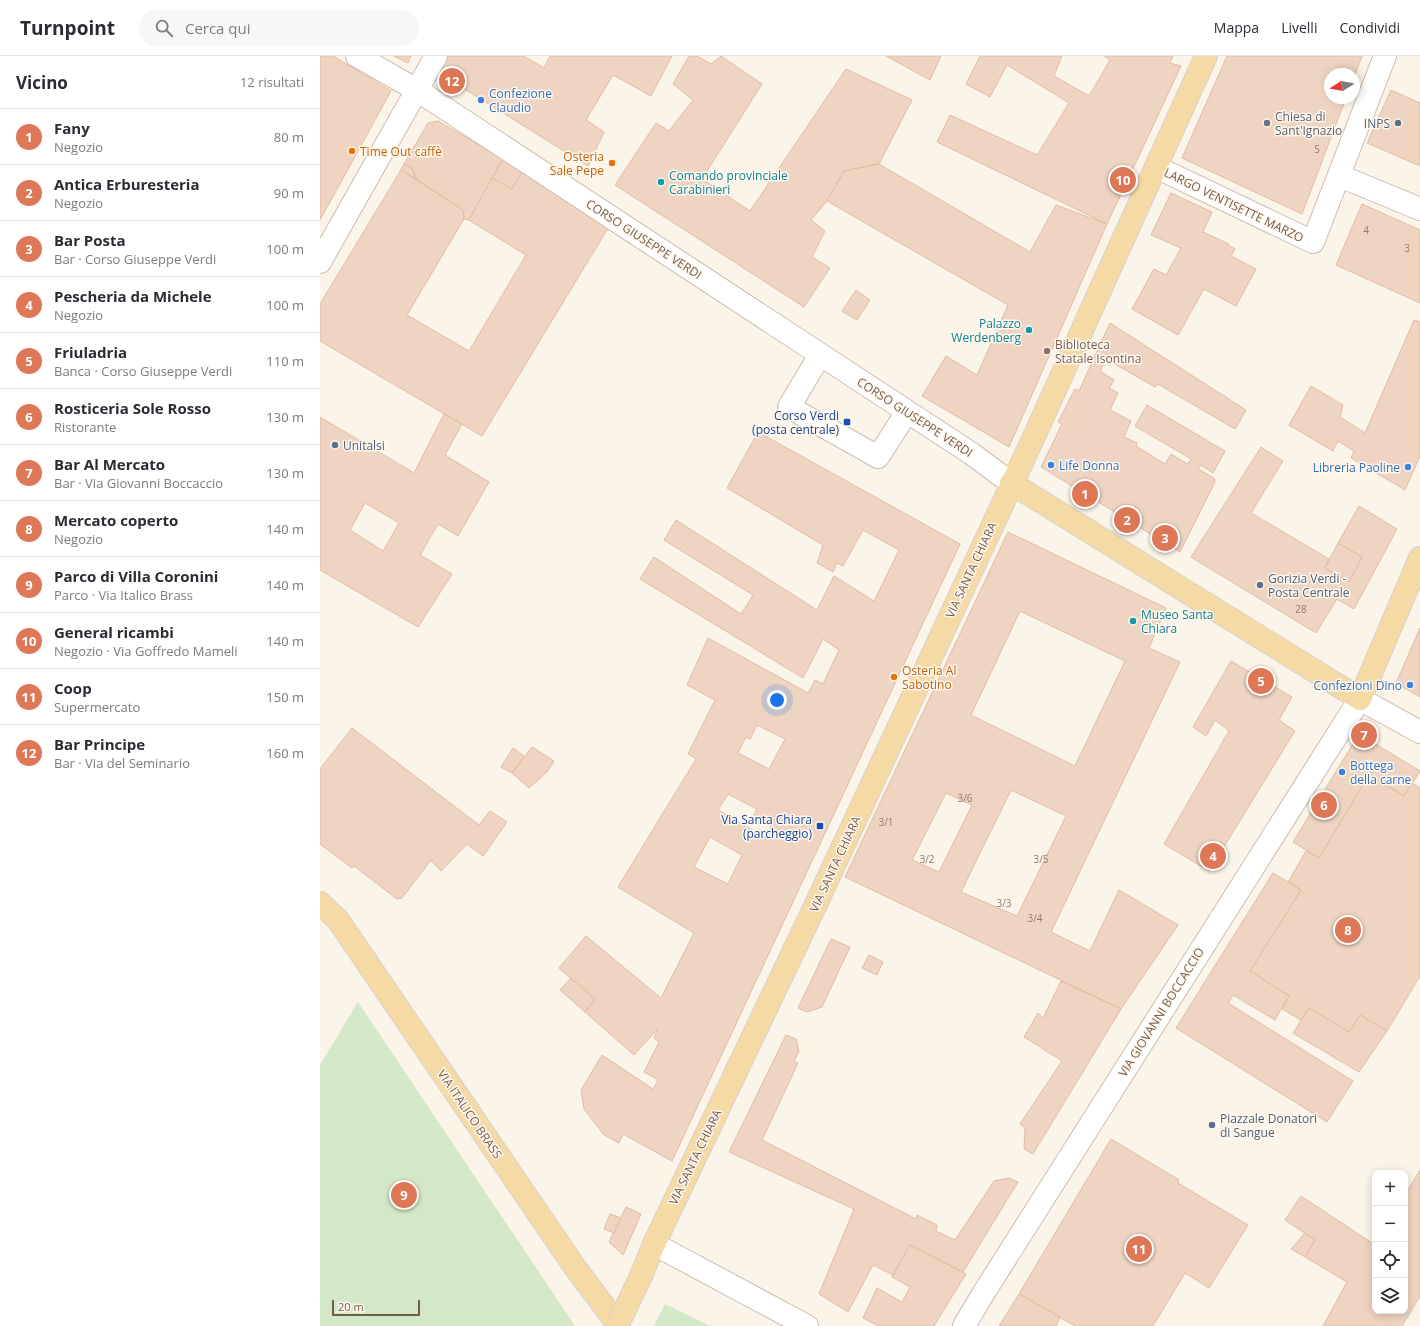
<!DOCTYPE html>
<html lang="it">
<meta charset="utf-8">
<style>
:root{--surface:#fff;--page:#f7f7f7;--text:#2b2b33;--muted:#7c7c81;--line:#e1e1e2;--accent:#d75}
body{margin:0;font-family:"Open Sans",sans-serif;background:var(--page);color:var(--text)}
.controls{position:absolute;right:12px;bottom:12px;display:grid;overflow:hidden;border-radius:8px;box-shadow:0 2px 10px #0003}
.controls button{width:36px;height:36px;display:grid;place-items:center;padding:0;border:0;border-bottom:1px solid var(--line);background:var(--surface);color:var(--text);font:20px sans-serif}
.compass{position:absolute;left:1004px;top:12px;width:36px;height:36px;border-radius:50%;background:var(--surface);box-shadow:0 2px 10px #0003;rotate:259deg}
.scale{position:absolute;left:12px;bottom:10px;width:88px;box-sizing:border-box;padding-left:4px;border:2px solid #745c4d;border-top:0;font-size:11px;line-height:14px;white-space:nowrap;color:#745c4d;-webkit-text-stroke:3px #fef8ee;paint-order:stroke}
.you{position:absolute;left:457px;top:644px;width:14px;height:14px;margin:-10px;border:3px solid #fff;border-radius:50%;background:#1a73e8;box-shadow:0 0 0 6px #1a73e833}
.badge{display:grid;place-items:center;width:26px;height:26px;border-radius:50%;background:var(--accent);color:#fff;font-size:13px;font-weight:700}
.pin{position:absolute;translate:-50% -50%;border:2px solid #fff;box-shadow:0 1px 4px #0006}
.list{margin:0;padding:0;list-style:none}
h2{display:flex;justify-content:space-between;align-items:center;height:52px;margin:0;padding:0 16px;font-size:17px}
h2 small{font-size:13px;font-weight:400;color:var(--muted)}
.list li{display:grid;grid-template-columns:26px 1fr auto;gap:12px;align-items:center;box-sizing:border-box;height:56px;padding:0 16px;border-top:1px solid var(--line)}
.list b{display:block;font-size:15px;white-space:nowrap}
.list p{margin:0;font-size:13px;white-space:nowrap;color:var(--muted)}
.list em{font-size:13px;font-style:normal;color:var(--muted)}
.icon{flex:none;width:22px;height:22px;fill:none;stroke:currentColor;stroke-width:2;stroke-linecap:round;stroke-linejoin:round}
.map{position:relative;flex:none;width:1100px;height:1270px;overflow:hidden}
header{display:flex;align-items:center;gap:24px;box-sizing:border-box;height:56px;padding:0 20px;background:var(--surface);border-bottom:1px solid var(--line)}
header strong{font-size:19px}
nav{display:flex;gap:22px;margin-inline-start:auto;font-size:14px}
.search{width:280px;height:36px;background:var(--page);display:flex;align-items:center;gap:10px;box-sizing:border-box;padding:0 14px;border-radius:22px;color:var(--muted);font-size:15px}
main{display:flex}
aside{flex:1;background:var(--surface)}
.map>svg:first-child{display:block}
.green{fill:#d3e8c7}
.building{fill:#efd5c1;stroke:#e1bca2;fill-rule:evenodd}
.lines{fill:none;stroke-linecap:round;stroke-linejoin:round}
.minor-casing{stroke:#cdbcae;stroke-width:24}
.major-casing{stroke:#d8d1cd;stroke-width:24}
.minor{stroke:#fff;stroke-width:22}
.major{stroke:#f6daa5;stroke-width:22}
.major-bridge-casing{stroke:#d8d1cd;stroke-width:24;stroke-linecap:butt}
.major-bridge{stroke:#f6daa5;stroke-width:22}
.shop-dot{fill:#3f7fe0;stroke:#fef8ee;stroke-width:1.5}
.worship-dot{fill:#6b7280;stroke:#fef8ee;stroke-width:1.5}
.service-dot{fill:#5c6f8a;stroke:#fef8ee;stroke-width:1.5}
.food-dot{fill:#e8710a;stroke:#fef8ee;stroke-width:1.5}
.culture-dot{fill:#0f9aa8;stroke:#fef8ee;stroke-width:1.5}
.education-dot{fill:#8d6e63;stroke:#fef8ee;stroke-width:1.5}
.transit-dot{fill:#1a4fb4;stroke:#fef8ee;stroke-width:1.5}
.labels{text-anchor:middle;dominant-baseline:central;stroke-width:3;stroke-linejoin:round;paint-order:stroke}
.number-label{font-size:10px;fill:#937a6a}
.shop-label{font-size:12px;fill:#366cbe;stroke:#fef8ee;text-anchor:start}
.worship-label{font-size:12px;fill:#5b616d;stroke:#fef8ee;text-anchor:start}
.service-label{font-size:12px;fill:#4e5e75;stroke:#fef8ee;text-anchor:start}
.food-label{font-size:12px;fill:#c56008;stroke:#fef8ee;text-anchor:start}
.culture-label{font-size:12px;fill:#0d838f;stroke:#fef8ee;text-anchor:start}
.street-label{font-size:12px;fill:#745c4d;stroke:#fef8ee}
.education-label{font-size:12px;fill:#785e54;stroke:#fef8ee;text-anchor:start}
.transit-label{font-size:12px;fill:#164399;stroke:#fef8ee;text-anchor:end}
</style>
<header>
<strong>Turnpoint</strong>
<div class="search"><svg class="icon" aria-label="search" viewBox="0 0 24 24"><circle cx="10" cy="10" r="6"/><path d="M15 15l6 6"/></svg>Cerca qui</div>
<nav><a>Mappa</a><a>Livelli</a><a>Condividi</a></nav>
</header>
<main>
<aside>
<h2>Vicino<small>12 risultati</small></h2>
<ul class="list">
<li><span class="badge">1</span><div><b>Fany</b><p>Negozio</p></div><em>80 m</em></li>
<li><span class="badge">2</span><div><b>Antica Erburesteria</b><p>Negozio</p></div><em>90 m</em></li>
<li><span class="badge">3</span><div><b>Bar Posta</b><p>Bar · Corso Giuseppe Verdi</p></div><em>100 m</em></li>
<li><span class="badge">4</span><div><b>Pescheria da Michele</b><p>Negozio</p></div><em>100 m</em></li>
<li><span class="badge">5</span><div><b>Friuladria</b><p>Banca · Corso Giuseppe Verdi</p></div><em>110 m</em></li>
<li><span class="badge">6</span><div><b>Rosticeria Sole Rosso</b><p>Ristorante</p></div><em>130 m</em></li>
<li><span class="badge">7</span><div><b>Bar Al Mercato</b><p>Bar · Via Giovanni Boccaccio</p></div><em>130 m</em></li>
<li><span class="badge">8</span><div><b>Mercato coperto</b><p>Negozio</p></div><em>140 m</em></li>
<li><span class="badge">9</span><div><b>Parco di Villa Coronini</b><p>Parco · Via Italico Brass</p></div><em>140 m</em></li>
<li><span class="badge">10</span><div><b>General ricambi</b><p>Negozio · Via Goffredo Mameli</p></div><em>140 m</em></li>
<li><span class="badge">11</span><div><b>Coop</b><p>Supermercato</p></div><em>150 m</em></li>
<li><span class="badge">12</span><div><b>Bar Principe</b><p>Bar · Via del Seminario</p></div><em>160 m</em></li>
</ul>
</aside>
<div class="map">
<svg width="1100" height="1270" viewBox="0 0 1100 1270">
<rect width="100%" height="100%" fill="#fbf4e8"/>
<g class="green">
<polygon points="38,946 255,1270 0,1270 0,1009"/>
<polygon points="345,1248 390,1270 334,1270"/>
</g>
<g class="building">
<polygon points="0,0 13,0 71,35 0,164"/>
<polygon points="74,0 91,0 88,7"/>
<polygon points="128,0 204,0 224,12 230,0 352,0 331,40 293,19 266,64 284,76 268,110 119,17"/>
<polygon points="369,0 377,0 391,8 401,0 442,28 382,123 430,155 526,13 592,44 559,108 524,115 507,145 491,164 505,175 492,201 510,212 484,251 295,129 336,67 349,75 373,44 353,28"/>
<polygon points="566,0 621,0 610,24"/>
<polygon points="660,0 742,0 734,20 769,40 790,4 784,0 853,0 850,7 861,10 787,168 617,86 630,59 717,99 749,47 687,9 670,41 646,28"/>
<polygon points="907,0 1042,0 1034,22 1034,18 1010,18 1010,42 1026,42 982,158 862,102"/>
<polygon points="1071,34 1100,47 1100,110 1047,87"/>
<polygon points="118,65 183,103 149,164 144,163 143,154 96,123 92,112 84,108 108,67"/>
<polygon points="183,103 203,114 192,133 172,122"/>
<polygon points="84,108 92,112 96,123 81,114"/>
<polygon points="559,108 710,196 736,149 787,168 689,391 602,340 626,300 657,319 688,249 507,145 524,115"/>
<polygon points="81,114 143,154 144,163 87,259 149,295 206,199 149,164 172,122 192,133 203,114 290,169 162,380 0,285 0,248"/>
<polygon points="851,137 892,156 883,176 909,188 908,189 915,193 911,200 936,213 916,250 884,233 858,279 812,253 834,213 846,219 861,192 831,179"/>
<polygon points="1042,148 1100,174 1100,247 1016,209"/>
<polygon points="536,234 550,244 537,264 522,255"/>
<polygon points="1094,264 1100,266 1100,400 1085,434 1031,402 1034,395 1018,385 1013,395 969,369 991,330 1023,349 1020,361 1045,377"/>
<polygon points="790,267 926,354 915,373 838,328 835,331 786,303 780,315 794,324 789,332 798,337 790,354 811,365 804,381 817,387 816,390 845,408 851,398 868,408 871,403 815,370 827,349 905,395 893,417 881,409 878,413 894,422 895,426 860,496 721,411 742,368 738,366 755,333 759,335"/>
<path d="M124,358l18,10 -17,31 44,27 -31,54 -20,-12 -18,31 32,19 -34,53 -98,-57v-153l94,56zM45,447l34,20 -16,28 -33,-21z"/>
<path d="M438,376l202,112 -288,617 -49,-27 -4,9 -15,-8 -20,-26 -3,-19 21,-35 51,34 5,-9 -14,-8 15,-30 -5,-4 3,-8 -23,25 -49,-43 10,-13 -36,-31 27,-32 75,62 33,-65 -76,-46 78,-128 -8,-5 27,-54 -28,-15 21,-47 100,55 7,-13 8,4 16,-34 -16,-11 -20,39 -163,-99 14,-22 87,57 12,-19 -89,-55 12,-20 141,90 17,-34 40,25 25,-51 -36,-20 -20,36 -6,-3 -4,9 -16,-9 6,-18 -96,-57zM437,669l28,14 -16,30 -31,-16 8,-16 4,2zM408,738l29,15 -3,6 17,11 -5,12 -48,-28zM390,781l32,18 -14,29 -34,-17z"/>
<polygon points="941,391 963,405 931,457 1009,503 1005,512 1029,526 1042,501 1018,487 1039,450 1077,473 1034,553 1017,543 996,577 871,501"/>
<path d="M688,476l158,76 -17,40 31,14 -129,270 39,19 29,-61 59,35 -57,84 -276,-132zM700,555l105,50 -50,105 -104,-51zM691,734l55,26 -49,100 -56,-24zM626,737l26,12 -33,67 -27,-12z"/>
<polygon points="1018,487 1042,501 1029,526 1005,512"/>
<polygon points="1100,572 1100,641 1076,627"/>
<polygon points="911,605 972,641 959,664 975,675 889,815 844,788 909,675 895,664 886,680 873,671"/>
<polygon points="32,672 159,769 170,755 187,766 163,800 147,788 121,815 111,804 82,842 77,843 34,810 32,812 0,788 0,713"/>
<polygon points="1039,678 1100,715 1084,740 1049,719 999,802 973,786"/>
<polygon points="212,691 234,705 227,716 209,732 192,717"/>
<polygon points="193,692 204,700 192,717 181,711"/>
<polygon points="1049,719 1084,740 1092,727 1100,732 1100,920 1067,975 1040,959 1029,976 989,952 981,964 962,953 969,940 930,915 981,834 968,826 986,795 999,802"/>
<polygon points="953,817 981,834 930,915 969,940 955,964 913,939 908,947 1033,1025 1007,1066 856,972"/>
<polygon points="511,883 530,891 502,951 487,956 478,952"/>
<polygon points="549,899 563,906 557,919 542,912"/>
<polygon points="251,922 275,943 265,956 240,934"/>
<polygon points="741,925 801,953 713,1098 704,1093 705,1072 700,1068 742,1005 704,981 718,957 723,962"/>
<polygon points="989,952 1029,976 1040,959 1067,975 1039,1016 973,977"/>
<polygon points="466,979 476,983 479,995 474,1005 478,1007 442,1084 596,1163 597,1159 617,1169 616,1175 635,1184 674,1125 689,1122 698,1126 643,1216 590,1189 573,1219 553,1209 528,1256 499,1238 534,1153 409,1096"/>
<polygon points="791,1083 859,1124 858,1127 928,1169 889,1232 865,1217 833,1270 755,1270 699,1238"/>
<polygon points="1100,1114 1100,1240 1082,1270 1003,1270 1027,1226 985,1201 995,1184 965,1164 981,1140 1055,1189 1055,1255 1085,1255 1085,1139"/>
<polygon points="306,1151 321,1158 303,1199 289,1186"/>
<polygon points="290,1158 301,1162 294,1177 284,1173"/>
<polygon points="985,1177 995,1184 985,1201 971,1193"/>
<polygon points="590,1189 646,1218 614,1270 558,1270 543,1262 557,1232 582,1246 590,1231 572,1221"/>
<polygon points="699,1238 740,1261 736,1270 679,1270"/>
</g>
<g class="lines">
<g class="minor-casing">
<g id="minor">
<polyline points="37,0 97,34 652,398 691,427"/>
<polyline points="836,111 993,186 1065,0"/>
<polyline points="1020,120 1100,153"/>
<polyline points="0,206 116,0"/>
<polyline points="500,299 469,351 558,401 587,356"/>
<polyline points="334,1188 487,1270"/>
<polyline points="644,1270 663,1238 1040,643 1100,676"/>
</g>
</g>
<g class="major-casing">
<g id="major">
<polyline points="691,427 1040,643 1100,502"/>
<polyline points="0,847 18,864 254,1210 299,1270"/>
<polyline points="322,1218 334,1188 497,846 712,385 886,0"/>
</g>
</g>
<use href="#minor" class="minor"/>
<use href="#major" class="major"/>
<g class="major-bridge-casing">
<polyline id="major-bridge" points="297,1270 322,1218"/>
</g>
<use href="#major-bridge" class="major-bridge"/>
</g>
<g class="shop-dot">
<circle cx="161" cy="44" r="4"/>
<circle cx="731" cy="409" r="4"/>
<circle cx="1088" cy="411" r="4"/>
<circle cx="1090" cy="629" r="4"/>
<circle cx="1022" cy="716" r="4"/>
</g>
<circle class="worship-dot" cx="947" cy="67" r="4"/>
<g class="service-dot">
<circle cx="1078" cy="67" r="4"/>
<circle cx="15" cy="389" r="4"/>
<circle cx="940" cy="529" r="4"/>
<circle cx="892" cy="1069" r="4"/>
</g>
<g class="food-dot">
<circle cx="32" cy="95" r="4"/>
<circle cx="292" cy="107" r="4"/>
<circle cx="574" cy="621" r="4"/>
</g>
<g class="culture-dot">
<circle cx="341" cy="126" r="4"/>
<circle cx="709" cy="274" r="4"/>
<circle cx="813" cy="565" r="4"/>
</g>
<circle class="education-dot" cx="727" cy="295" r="4"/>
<g class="transit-dot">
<rect x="523" y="362" width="8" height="8" rx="2"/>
<rect x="496" y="766" width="8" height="8" rx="2"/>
</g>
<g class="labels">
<g class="number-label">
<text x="997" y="93">5</text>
<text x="1046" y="174">4</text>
<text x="1087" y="192">3</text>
<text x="981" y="553">28</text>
<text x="645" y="742">3/6</text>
<text x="566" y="766">3/1</text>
<text x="607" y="803">3/2</text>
<text x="721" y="803">3/5</text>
<text x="684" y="847">3/3</text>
<text x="715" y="862">3/4</text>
</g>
<g class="shop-label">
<text x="169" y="37">Confezione<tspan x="169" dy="14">Claudio</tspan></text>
<text x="739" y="409">Life Donna</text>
<text x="1080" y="411" text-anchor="end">Libreria Paoline</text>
<text x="1082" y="629" text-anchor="end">Confezioni Dino</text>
<text x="1030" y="709">Bottega<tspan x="1030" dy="14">della carne</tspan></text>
</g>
<g class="worship-label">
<text x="955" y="60">Chiesa di<tspan x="955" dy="14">Sant'Ignazio</tspan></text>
</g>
<g class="service-label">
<text x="1070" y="67" text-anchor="end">INPS</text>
<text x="23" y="389">Unitalsi</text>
<text x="948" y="522">Gorizia Verdi -<tspan x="948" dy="14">Posta Centrale</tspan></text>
<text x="900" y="1062">Piazzale Donatori<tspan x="900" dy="14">di Sangue</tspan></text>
</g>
<g class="food-label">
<text x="40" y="95">Time Out caffè</text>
<text x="284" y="100" text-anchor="end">Osteria<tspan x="284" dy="14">Sale Pepe</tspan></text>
<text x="582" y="614">Osteria Al<tspan x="582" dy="14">Sabotino</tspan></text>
</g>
<g class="culture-label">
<text x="349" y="119">Comando provinciale<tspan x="349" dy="14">Carabinieri</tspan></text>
<text x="701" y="267" text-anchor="end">Palazzo<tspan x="701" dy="14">Werdenberg</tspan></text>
<text x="821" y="558">Museo Santa<tspan x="821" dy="14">Chiara</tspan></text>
</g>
<g class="street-label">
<text transform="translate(914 149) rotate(26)">LARGO VENTISETTE MARZO</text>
<text transform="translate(324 183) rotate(33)">CORSO GIUSEPPE VERDI</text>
<text transform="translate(595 361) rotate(33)">CORSO GIUSEPPE VERDI</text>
<text transform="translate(651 514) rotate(-65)">VIA SANTA CHIARA</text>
<text transform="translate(515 808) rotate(-65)">VIA SANTA CHIARA</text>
<text transform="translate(841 956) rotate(-58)">VIA GIOVANNI BOCCACCIO</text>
<text transform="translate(150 1058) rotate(56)">VIA ITALICO BRASS</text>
<text transform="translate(375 1101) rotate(-64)">VIA SANTA CHIARA</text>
</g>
<g class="education-label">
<text x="735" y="288">Biblioteca<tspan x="735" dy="14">Statale Isontina</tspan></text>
</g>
<g class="transit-label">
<text x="519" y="359">Corso Verdi<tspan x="519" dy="14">(posta centrale)</tspan></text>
<text x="492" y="763">Via Santa Chiara<tspan x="492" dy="14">(parcheggio)</tspan></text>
</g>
</g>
</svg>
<div class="controls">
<button>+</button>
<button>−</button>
<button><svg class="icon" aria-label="locate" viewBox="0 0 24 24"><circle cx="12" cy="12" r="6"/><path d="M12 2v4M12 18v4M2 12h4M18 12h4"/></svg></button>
<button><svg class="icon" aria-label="layers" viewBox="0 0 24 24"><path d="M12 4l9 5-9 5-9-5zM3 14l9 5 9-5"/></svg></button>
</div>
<svg class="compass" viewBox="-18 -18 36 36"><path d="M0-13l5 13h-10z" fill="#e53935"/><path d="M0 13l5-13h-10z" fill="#7c7c81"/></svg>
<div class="scale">20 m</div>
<div class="you"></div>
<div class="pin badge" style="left:765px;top:438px">1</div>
<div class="pin badge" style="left:807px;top:464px">2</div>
<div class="pin badge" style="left:845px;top:482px">3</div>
<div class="pin badge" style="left:893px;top:800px">4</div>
<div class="pin badge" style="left:941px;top:625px">5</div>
<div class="pin badge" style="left:1004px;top:749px">6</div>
<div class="pin badge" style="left:1044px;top:679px">7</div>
<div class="pin badge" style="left:1028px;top:874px">8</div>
<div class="pin badge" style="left:84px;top:1139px">9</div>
<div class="pin badge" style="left:803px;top:124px">10</div>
<div class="pin badge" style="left:819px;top:1193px">11</div>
<div class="pin badge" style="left:132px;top:25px">12</div>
</div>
</main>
